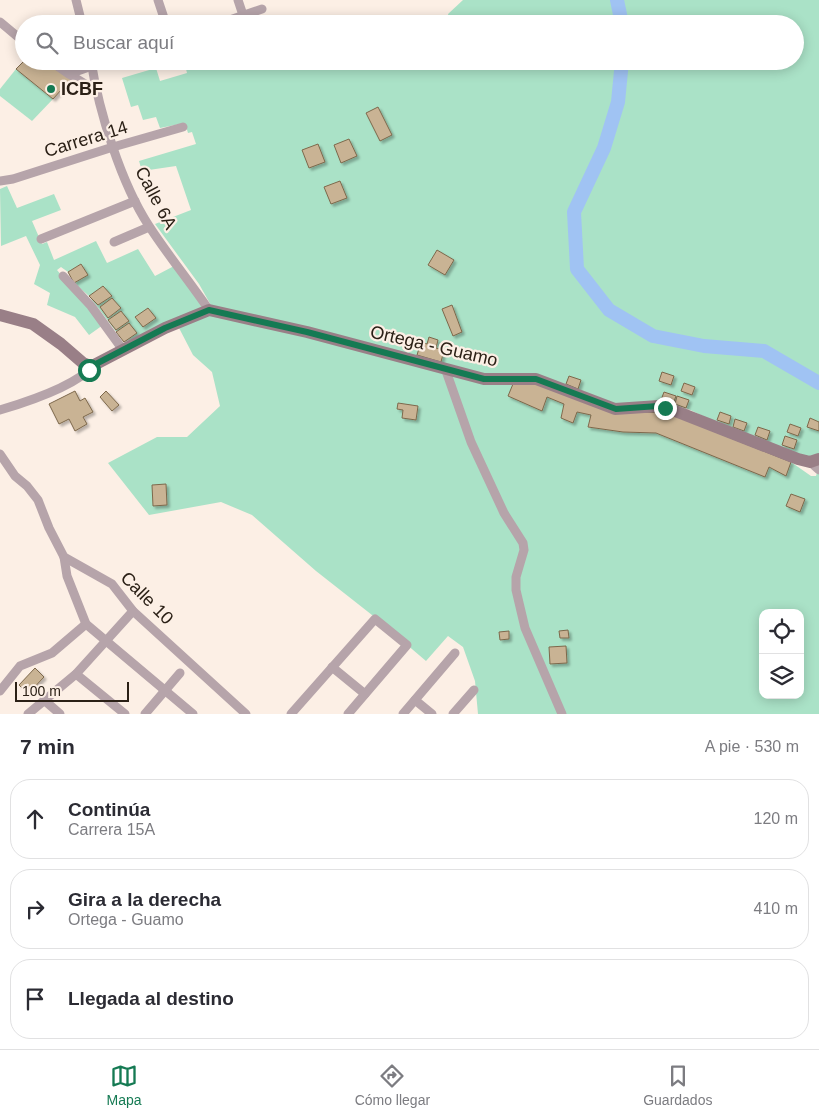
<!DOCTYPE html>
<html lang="es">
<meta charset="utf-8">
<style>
:root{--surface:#fff;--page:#f2f2f3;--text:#2b2b33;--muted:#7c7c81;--line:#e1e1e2;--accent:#157a53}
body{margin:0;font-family:Helvetica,sans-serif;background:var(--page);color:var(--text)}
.controls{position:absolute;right:15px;bottom:15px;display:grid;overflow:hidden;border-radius:10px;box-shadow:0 2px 12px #0003}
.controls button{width:45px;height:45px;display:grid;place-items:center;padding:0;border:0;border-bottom:1px solid var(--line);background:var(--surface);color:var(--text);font:25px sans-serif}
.scale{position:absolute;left:15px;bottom:12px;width:114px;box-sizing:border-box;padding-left:5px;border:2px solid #2b2016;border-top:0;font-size:14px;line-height:18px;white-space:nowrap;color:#2b2016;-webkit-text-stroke:4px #fcefe5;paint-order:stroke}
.stop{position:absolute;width:15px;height:15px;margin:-11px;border:4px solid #157a53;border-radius:50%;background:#fff}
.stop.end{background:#157a53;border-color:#fff;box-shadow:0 1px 5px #0008}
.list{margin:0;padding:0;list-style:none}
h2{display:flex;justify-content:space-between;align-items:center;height:65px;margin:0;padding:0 20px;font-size:21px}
h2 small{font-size:16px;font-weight:400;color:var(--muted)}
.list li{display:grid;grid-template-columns:32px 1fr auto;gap:15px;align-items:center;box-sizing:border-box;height:80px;margin:0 10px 10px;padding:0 10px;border:1px solid var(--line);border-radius:20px}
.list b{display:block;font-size:19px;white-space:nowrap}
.list p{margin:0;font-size:16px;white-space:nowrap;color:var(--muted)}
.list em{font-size:16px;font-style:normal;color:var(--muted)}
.icon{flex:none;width:28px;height:28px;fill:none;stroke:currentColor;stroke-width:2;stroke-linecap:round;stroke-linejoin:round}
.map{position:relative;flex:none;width:819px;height:714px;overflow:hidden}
.search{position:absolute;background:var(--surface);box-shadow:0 2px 12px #0003;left:15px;right:15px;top:15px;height:55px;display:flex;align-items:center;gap:12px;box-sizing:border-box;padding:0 18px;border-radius:28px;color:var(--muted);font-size:19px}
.sheet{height:335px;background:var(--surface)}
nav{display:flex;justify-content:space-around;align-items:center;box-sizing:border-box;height:70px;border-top:1px solid var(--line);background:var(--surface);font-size:14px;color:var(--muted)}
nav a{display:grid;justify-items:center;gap:2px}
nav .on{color:var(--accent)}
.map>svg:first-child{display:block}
.green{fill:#aae2c7;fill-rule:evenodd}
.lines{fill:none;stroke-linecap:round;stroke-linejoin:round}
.river{stroke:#a0c3f3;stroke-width:14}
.building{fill:#c9b394;stroke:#7d684b;filter:url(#shadow)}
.street{stroke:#b6a4aa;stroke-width:9}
.secondary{stroke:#997f87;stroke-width:12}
.route{stroke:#157a53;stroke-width:6}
.poi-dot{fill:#157a53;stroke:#fcefe5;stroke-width:2}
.labels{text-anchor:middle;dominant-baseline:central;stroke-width:4.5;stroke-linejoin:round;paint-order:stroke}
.poi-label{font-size:18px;font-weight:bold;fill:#2b2016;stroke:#fcefe5;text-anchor:start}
.street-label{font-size:18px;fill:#2b2016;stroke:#fcefe5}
</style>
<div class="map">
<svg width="819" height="714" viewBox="0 0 819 714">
<defs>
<filter id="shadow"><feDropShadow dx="2.5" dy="2.5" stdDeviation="1" flood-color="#0004"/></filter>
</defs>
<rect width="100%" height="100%" fill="#fcefe5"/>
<g class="green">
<polygon points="463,0 819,0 819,455 810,458 722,425 686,408 660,403 623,406 485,377 212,307 199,284 155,224 191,210 176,166 142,171 139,161 196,144 192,132 188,133 185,123 160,128 156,117 143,120 138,105 131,107 122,78 156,68 160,81 187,73 184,61 423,61 426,66 436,61 795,61 795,24 450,24 448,14"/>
<polygon points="16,69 53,99 32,121 0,96 0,89"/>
<polygon points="7,186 17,208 54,194 61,210 32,221 42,244 47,242 54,260 96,241 107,263 138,249 155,276 174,266 205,309 124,342 89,296 74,283 87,275 81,264 68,272 61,267 57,270 103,325 89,335 75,317 47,305 50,293 34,284 40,265 26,236 1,246 0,189"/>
<path d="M210,315l303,69 -4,12 33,15 5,-14 17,7 -3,13 12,6 4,-11 14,3 -3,12 35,5 33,1 109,44 4,-10 17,8 5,-13 20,14h5l3,-10v248h-341l-3,-33 -12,-34 -15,-11 -22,25 -54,-46 -56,-44 -64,-56 -31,-13 -72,13 -41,-52 49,-26h30l33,-31 -8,-34 -19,-17 -15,-29zM763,613h37v82h-37z"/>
</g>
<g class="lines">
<g class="river">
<polyline points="617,0 622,24"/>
<polyline points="622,61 618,102 604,148 574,212 577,269 609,310 653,336 704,346 764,351 819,383"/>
</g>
</g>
<g class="building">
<polygon points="24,61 43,61 71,79 53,99 16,69"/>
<polygon points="378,107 392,135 380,141 366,113"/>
<polygon points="349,139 357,156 341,163 334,145"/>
<polygon points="318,144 325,162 309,168 302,150"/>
<polygon points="340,181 347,198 331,204 324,187"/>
<polygon points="437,250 454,260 445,275 428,265"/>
<polygon points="81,264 88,275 74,283 68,272"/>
<polygon points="103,286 112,296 98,305 89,296"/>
<polygon points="112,298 121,308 108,318 100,307"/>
<polygon points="452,305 462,332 453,336 442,309"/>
<polygon points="148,308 156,318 143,327 135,317"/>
<polygon points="121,311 129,321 116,330 108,320"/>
<polygon points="129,323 137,333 124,342 116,332"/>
<polygon points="429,337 438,340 436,348 444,350 441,362 417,355 421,342 427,344"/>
<polygon points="662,372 674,376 671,385 659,381"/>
<polygon points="569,376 581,380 578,389 566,384"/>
<polygon points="535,383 644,412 668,413 791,462 786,476 769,467 765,477 656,433 623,432 588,427 591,415 577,412 573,423 561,418 564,404 547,397 542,411 508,396 513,384"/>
<polygon points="684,383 695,387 692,395 681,391"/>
<polygon points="75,391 80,401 85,398 93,412 83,417 87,424 75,431 69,419 59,424 49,404"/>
<polygon points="106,391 119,405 112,411 100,397"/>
<polygon points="664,392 676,396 673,404 661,400"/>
<polygon points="677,396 689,400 686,408 675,404"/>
<polygon points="398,403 418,406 416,420 402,418 403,410 397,409"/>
<polygon points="720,412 731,416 729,424 717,420"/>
<polygon points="810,418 819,422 819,431 807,427"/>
<polygon points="735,419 747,423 744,431 733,427"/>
<polygon points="790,424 801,428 798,436 787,432"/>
<polygon points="758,427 770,431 767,440 755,435"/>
<polygon points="785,436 797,440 794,449 782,445"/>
<polygon points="166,484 167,505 153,506 152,485"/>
<polygon points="791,494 805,499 800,512 786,506"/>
<polygon points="568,630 569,638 560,638 559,631"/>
<polygon points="509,631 509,639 500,640 499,632"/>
<polygon points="566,646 567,663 550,664 549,647"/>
<polygon points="35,668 44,677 28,694 19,685"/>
</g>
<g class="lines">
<g class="street">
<polyline points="76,0 82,24"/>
<polyline points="158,0 166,24"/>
<polyline points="238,0 243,15"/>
<polyline points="0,22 24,42"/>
<polyline points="218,24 262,9"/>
<polyline points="50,61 69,74 95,90"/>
<path d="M91,61c8,51 30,122 58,165 18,28 41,56 60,84"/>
<polyline points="69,74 106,61"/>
<polyline points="0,181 13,179 113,147 183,127"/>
<polyline points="41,239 135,201"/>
<polyline points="114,242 149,227"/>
<polyline points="63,276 91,306 123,350"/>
<polyline points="445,368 471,442 504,513 523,543 524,550 516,577 516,590 525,628 562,714"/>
<path d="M0,410c27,-8 76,-24 94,-45"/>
<polyline points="0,454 15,476 27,486 38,500 49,528 64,557 112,584 133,611 246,714"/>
<polyline points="810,462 819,470"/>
<polyline points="64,557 67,576 86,624 193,714"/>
<polyline points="332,667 365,694"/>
<polyline points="76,674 125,714"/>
<polyline points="0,691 20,666 52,653 86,624"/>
<polyline points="44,700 60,714"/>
<polyline points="415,700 432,714"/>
<polyline points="28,714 76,674 133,611"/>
<polyline points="145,714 180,673"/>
<polyline points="291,714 375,619 407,645 348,714"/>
<polyline points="403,714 455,653"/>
<polyline points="453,714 474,690"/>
</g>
<polyline class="secondary" points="0,315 33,324 61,344 83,363 88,365 94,365 165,328 209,310 307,332 484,379 536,379 615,409 659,406 665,407 798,459 810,462 819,459"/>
</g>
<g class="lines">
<polyline class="route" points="89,370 94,365 165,328 209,310 307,332 484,379 536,379 616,409 658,406 665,408"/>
</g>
<circle class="poi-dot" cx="51" cy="89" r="5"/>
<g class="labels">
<g class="poi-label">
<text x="61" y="89">ICBF</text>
</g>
<g class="street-label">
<text transform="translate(86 139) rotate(-17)">Carrera 14</text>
<text transform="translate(156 198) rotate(62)">Calle 6A</text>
<text transform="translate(434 346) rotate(13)">Ortega - Guamo</text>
<text transform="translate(147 598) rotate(45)">Calle 10</text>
</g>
</g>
</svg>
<div class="controls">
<button><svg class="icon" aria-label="locate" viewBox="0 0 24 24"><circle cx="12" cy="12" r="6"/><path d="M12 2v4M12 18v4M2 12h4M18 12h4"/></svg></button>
<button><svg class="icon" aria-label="layers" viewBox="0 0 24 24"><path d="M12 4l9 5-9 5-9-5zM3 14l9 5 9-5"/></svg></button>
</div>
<div class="scale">100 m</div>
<div class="stop" style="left:89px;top:370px"></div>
<div class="stop end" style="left:665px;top:408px"></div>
<div class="search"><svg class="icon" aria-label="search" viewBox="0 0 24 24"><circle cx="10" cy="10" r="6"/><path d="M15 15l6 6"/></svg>Buscar aquí</div>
</div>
<section class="sheet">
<h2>7 min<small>A pie · 530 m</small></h2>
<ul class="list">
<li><svg class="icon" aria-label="ahead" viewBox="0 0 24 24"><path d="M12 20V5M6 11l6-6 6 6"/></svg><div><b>Continúa</b><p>Carrera 15A</p></div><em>120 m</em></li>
<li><svg class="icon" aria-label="right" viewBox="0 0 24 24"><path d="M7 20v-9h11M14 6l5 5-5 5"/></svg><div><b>Gira a la derecha</b><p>Ortega - Guamo</p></div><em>410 m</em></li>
<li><svg class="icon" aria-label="arrive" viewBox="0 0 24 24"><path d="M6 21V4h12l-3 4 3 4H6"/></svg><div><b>Llegada al destino</b></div></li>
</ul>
</section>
<nav>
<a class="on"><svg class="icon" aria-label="map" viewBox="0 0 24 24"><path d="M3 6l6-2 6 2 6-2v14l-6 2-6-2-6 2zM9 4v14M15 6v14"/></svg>Mapa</a>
<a><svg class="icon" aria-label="directions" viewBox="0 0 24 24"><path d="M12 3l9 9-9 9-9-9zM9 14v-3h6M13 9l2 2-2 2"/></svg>Cómo llegar</a>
<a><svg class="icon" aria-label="saved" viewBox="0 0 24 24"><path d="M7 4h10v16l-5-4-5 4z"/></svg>Guardados</a>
</nav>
